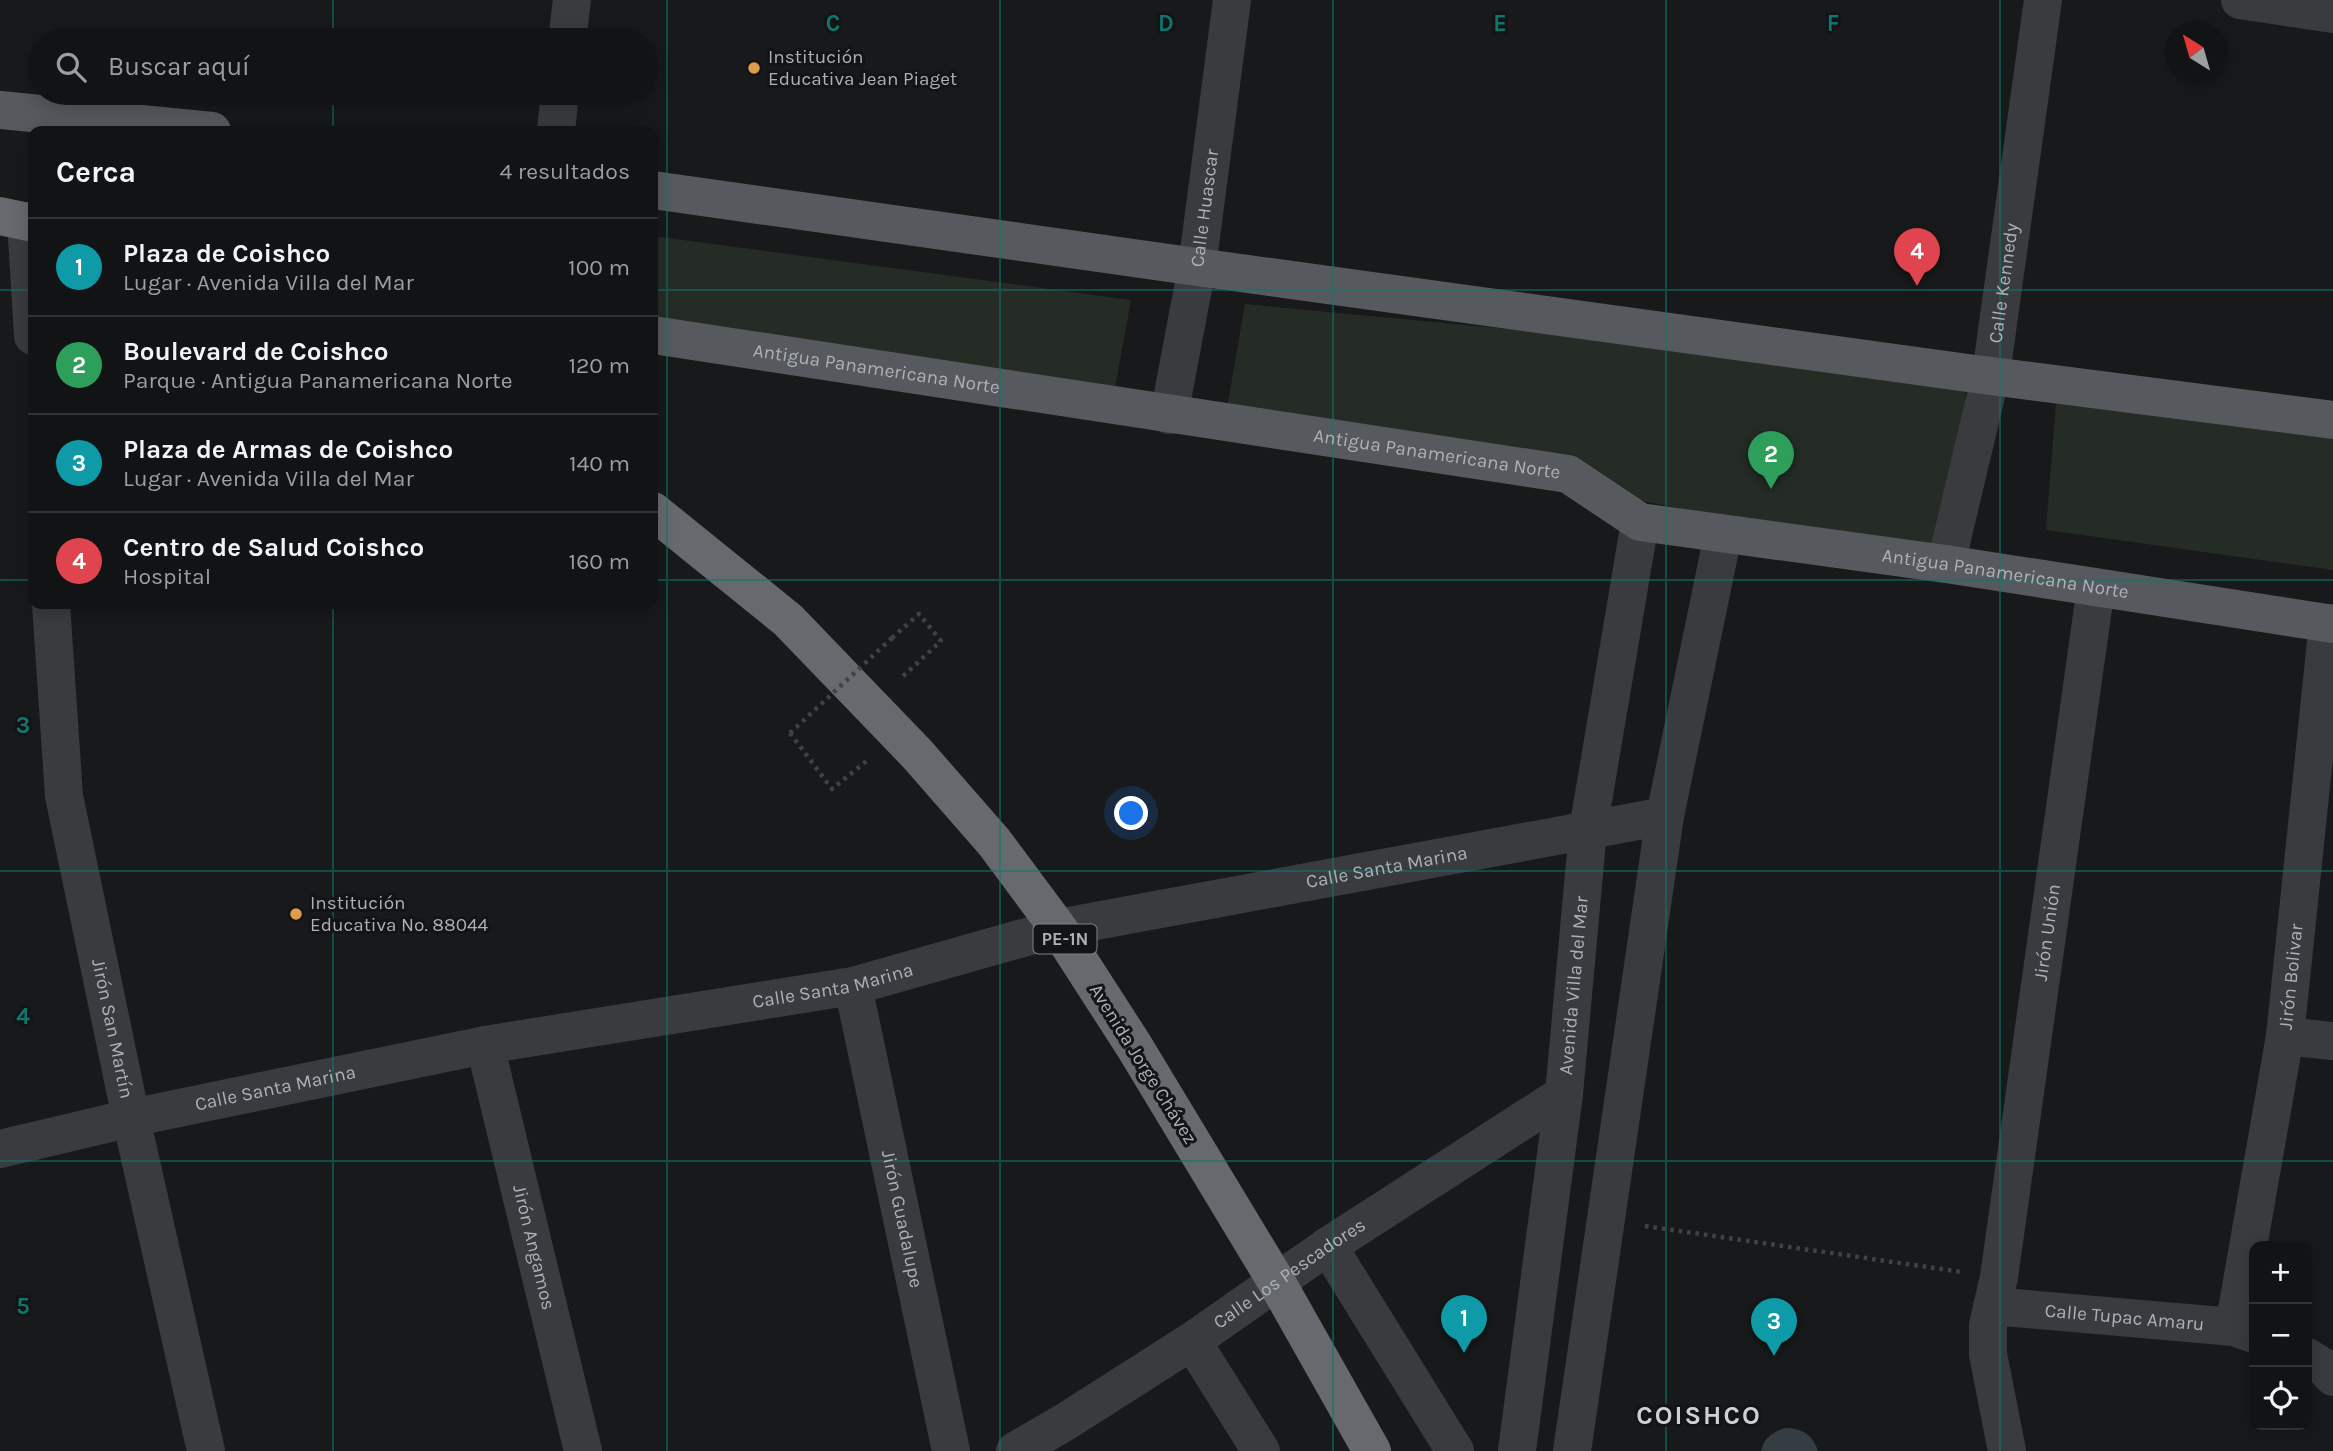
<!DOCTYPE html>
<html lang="es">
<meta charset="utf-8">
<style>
:root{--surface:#121314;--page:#1f2022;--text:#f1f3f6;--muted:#9c9ea0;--line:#313234;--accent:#8c9099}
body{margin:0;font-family:Karla,sans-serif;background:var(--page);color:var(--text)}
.controls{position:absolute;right:21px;bottom:21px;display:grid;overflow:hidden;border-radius:14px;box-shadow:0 4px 18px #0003}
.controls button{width:63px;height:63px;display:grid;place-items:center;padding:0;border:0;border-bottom:2px solid var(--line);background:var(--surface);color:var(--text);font:35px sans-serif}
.compass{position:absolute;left:2165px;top:21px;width:63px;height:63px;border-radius:50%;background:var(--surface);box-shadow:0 4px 18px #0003;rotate:323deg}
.you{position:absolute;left:1132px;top:814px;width:24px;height:24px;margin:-18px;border:5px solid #fff;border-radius:50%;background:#1a73e8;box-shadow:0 0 0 10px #1a73e833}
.badge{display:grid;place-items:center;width:46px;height:46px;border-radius:50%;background:var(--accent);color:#fff;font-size:23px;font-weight:700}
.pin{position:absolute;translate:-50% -58px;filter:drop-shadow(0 2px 4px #0008)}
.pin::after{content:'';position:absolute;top:37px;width:24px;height:21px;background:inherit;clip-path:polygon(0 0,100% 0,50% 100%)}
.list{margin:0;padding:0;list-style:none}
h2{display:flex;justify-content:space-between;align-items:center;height:91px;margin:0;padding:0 28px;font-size:30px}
h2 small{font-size:23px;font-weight:400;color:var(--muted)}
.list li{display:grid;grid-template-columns:46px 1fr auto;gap:21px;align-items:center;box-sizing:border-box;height:98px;padding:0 28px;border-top:2px solid var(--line)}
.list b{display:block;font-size:26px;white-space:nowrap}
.list p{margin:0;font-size:23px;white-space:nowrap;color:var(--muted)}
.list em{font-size:23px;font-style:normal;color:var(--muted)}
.icon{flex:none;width:38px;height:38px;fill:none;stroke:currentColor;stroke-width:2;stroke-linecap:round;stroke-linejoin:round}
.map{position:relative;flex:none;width:2333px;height:1451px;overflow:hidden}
.search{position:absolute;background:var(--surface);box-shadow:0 4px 18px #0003;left:28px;top:28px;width:630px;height:77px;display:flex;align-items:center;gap:18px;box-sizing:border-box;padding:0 24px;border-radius:38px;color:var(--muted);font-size:26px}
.panel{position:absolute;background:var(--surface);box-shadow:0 4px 18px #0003;left:28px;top:126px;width:630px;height:483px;border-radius:14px}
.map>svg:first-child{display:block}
.green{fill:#252c25}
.water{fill:#343d42}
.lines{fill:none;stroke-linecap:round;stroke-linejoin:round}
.path{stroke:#404246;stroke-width:4.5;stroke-dasharray:3.5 5;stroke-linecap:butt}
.minor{stroke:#3a3b3f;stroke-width:38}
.major{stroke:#56595d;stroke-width:38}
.highway{stroke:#666a6f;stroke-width:38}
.path-bridge{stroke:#404246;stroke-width:4.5;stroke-dasharray:3.5 5;stroke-linecap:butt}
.grid{fill:none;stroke:#0f766e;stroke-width:2;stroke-opacity:0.55}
.poi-dot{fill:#de9c4d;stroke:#131415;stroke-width:2.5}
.labels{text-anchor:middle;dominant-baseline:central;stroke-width:6;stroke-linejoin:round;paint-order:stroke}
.shield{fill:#131415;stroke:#7e8287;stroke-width:2}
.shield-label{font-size:18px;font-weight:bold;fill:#acb1b8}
.poi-label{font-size:19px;fill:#acb1b8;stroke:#131415;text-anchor:start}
.street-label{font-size:19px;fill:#acb1b8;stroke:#131415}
.district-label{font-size:26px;font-weight:bold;letter-spacing:2px;fill:#cdd0d5;stroke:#131415}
.grid-label{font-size:23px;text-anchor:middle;font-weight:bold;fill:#0f766e;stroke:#131415;stroke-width:6;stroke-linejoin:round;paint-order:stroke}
</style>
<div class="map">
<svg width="2333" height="1451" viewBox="0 0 2333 1451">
<rect width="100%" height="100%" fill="#18191a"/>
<g class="green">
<polygon points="653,236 1131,300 1113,399 653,330"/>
<polygon points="1245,304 1968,373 1946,564 1226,414"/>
<polygon points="2057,390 2333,438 2333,570 2046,530"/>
</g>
<path class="water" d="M1785,1428c17,0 28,7 33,23h-57c3,-13 12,-19 24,-23z"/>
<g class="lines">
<g class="path">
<polyline points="892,638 919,614 941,641 900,679"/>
<polyline points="790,733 832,789 869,759"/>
<polyline points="1645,1226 1962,1272"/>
</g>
<g class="minor">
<polyline points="2240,0 2333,14"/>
<polyline points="567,40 572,0"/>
<polyline points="556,131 560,93"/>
<polyline points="26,221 33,336"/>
<path id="s1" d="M1169,415l28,-148 35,-267"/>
<path id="s2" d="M1946,564l45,-190 52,-374"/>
<path id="s3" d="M51,604l13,192 67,322 75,333"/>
<path id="s4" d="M853,986l98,465"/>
<polyline points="2285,1036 2333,1041"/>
<path id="s5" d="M485,1045l98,406"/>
<path id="s6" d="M0,1149l131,-31 354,-73 368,-59 205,-58 607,-112"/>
<polyline points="1328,1246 1455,1451"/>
<path id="s7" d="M1992,1306l242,21 20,7"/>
<path id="s8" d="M2234,1327l51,-291 43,-413"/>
<polyline points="1192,1341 1261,1451"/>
<polyline points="2307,1357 2325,1368 2333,1377"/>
<path id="s9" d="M1015,1451l50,-29 127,-81 136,-95 236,-152"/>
<path id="s10" d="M1517,1451l47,-357 24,-264 52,-308"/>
<polyline points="1572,1451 1665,816 1723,535"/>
<path id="s11" d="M2007,1451l-19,-97v-29l11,-48 97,-690"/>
</g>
<g class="major">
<polyline points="0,110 212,131"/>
<polyline points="653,190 1197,267 1968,373 2333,420"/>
<path id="s12" d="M653,335l915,139 72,48 306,42 387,60"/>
</g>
<g class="highway">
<polyline points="0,216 33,223"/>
<polyline points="653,511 788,620 918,755 994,842 1058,928 1134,1046 1276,1281 1372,1451"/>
</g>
<polyline class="path-bridge" points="790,733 892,638"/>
</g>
<path class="grid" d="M333,0v40M667,0v1451M1000,0v1451M1333,0v1451M1666,0v1451M2000,0v1451M333,93v38M0,290h33M653,290h1680M0,580h33M653,580h1680M333,604v847M0,871h2333M0,1161h2333"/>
<g class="poi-dot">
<circle cx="754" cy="68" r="7"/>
<circle cx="296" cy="914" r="7"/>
</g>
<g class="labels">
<rect class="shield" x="1033.5" y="924.5" width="63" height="29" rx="5"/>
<g class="shield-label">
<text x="1065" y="939">PE-1N</text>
</g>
<g class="poi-label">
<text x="768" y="57">Institución<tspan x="768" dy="22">Educativa Jean Piaget</tspan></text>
<text x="310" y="903">Institución<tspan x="310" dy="22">Educativa No. 88044</tspan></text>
</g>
<g class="street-label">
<text stroke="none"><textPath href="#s1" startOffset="210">Calle Huascar</textPath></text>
<text stroke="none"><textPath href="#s2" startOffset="287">Calle Kennedy</textPath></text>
<text stroke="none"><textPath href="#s12" startOffset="226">Antigua Panamericana Norte</textPath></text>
<text stroke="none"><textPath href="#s12" startOffset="793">Antigua Panamericana Norte</textPath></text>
<text stroke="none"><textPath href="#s12" startOffset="1381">Antigua Panamericana Norte</textPath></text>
<text stroke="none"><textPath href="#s6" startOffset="1416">Calle Santa Marina</textPath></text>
<text stroke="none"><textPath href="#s11" startOffset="525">Jirón Unión</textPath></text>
<text stroke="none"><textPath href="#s8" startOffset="355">Jirón Bolivar</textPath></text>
<text stroke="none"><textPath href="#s6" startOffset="849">Calle Santa Marina</textPath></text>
<text stroke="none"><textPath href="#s10" startOffset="469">Avenida Villa del Mar</textPath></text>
<text stroke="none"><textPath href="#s3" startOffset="430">Jirón San Martín</textPath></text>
<text transform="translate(1143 1064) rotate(58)">Avenida Jorge Chávez</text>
<text stroke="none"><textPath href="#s6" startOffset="282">Calle Santa Marina</textPath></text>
<text stroke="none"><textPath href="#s4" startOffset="238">Jirón Guadalupe</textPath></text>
<text stroke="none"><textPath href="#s5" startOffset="208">Jirón Angamos</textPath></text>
<text stroke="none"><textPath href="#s9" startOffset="327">Calle Los Pescadores</textPath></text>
<text stroke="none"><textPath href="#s7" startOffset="133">Calle Tupac Amaru</textPath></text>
</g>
<g class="district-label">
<text x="1699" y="1415">COISHCO</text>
</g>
</g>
<g class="grid-label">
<text x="833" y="31">C</text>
<text x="1166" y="31">D</text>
<text x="1500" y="31">E</text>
<text x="1833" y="31">F</text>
<text x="23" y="733">3</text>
<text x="23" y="1024">4</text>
<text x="23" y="1314">5</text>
</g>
</svg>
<div class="controls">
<button>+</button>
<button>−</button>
<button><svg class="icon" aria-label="locate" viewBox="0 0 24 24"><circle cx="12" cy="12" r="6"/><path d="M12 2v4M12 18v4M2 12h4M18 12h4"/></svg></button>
</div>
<svg class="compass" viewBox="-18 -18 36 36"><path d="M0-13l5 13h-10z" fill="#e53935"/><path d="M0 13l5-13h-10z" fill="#9c9ea0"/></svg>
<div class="you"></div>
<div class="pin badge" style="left:1464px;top:1353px;background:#0f9aa8">1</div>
<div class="pin badge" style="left:1771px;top:489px;background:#2e9e5b">2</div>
<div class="pin badge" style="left:1774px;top:1356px;background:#0f9aa8">3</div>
<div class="pin badge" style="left:1917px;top:286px;background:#e0444e">4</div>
<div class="search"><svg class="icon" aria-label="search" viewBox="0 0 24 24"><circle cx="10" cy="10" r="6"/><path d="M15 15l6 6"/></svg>Buscar aquí</div>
<section class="panel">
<h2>Cerca<small>4 resultados</small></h2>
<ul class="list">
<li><span class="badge" style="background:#0f9aa8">1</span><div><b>Plaza de Coishco</b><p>Lugar · Avenida Villa del Mar</p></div><em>100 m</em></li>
<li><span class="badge" style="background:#2e9e5b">2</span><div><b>Boulevard de Coishco</b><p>Parque · Antigua Panamericana Norte</p></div><em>120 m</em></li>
<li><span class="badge" style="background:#0f9aa8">3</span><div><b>Plaza de Armas de Coishco</b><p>Lugar · Avenida Villa del Mar</p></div><em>140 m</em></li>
<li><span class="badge" style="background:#e0444e">4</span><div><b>Centro de Salud Coishco</b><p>Hospital</p></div><em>160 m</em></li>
</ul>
</section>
</div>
